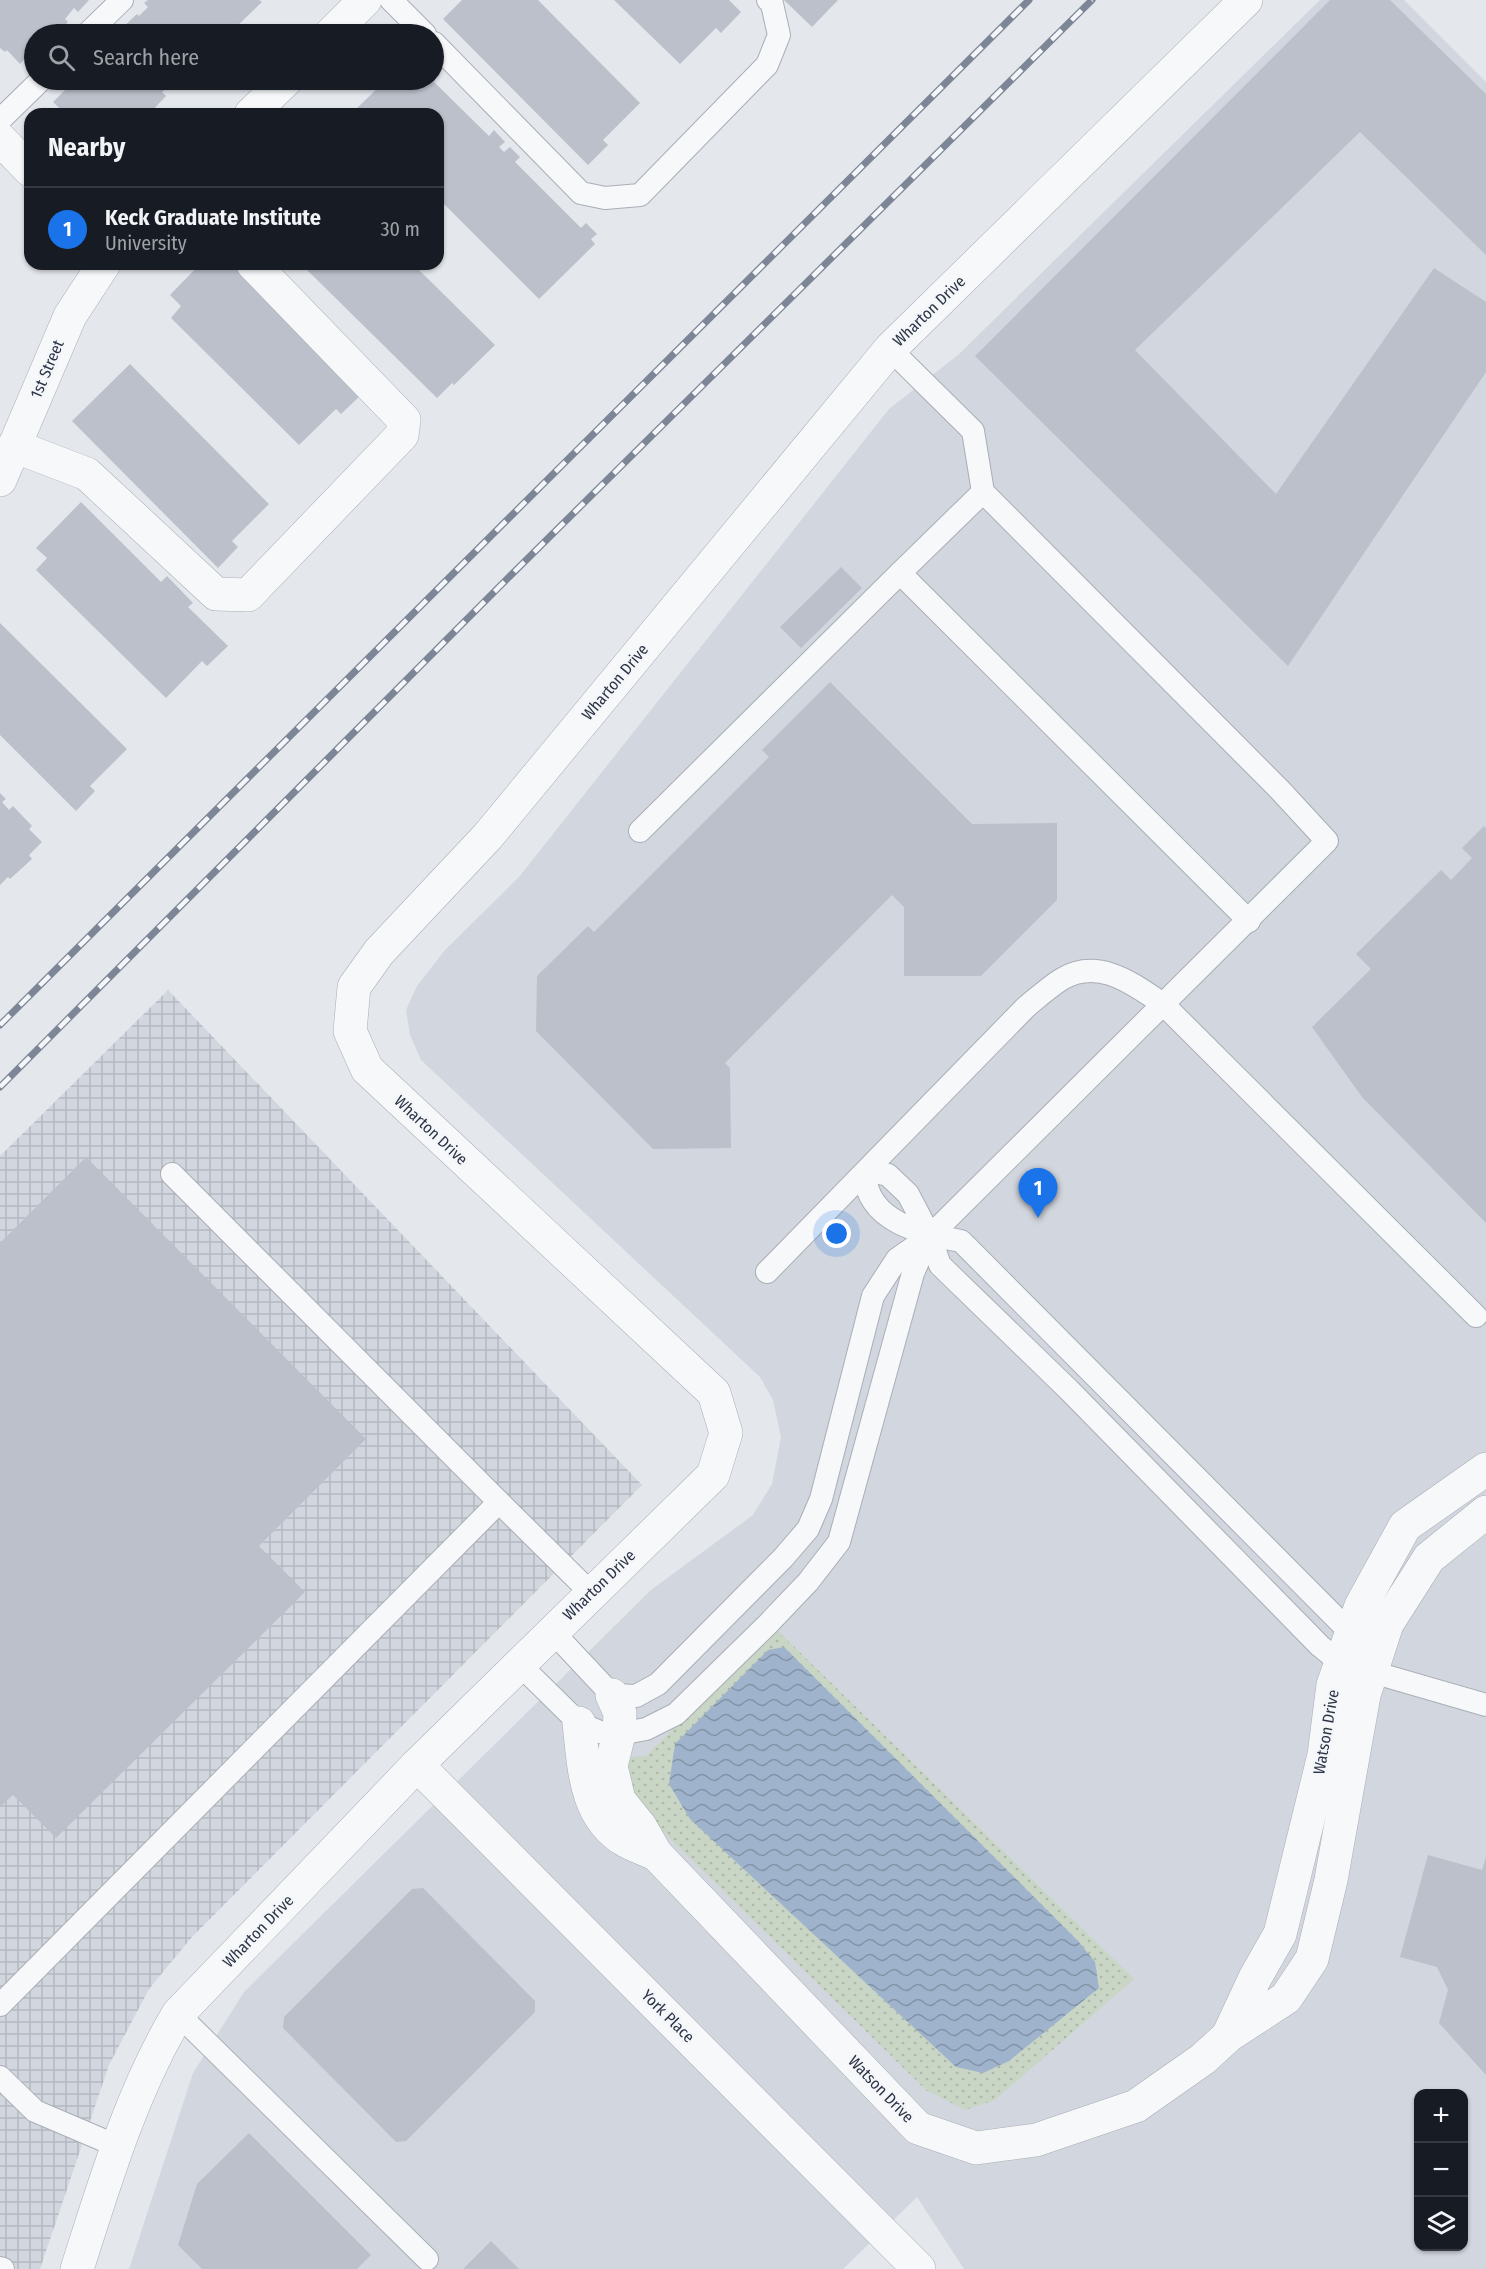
<!DOCTYPE html>
<meta charset="utf-8">
<style>
:root{--surface:#171b24;--page:#242831;--text:#f1f3f6;--muted:#9ea1a6;--line:#363941;--accent:#1a73e8}
body{margin:0;font-family:"Fira Sans Condensed",sans-serif;background:var(--page);color:var(--text)}
.controls{position:absolute;right:18px;bottom:18px;display:grid;overflow:hidden;border-radius:12px;box-shadow:0 2px 4px #0004}
.controls button{width:54px;height:54px;display:grid;place-items:center;padding:0;border:0;border-bottom:2px solid var(--line);background:var(--surface);color:var(--text);font:30px sans-serif}
.you{position:absolute;left:837px;top:1234px;width:21px;height:21px;margin:-15px;border:4px solid #fff;border-radius:50%;background:#1a73e8;box-shadow:0 0 0 9px #1a73e833}
.badge{display:grid;place-items:center;width:39px;height:39px;border-radius:50%;background:var(--accent);color:#fff;font-size:20px;font-weight:700}
.pin{position:absolute;translate:-50% -50px;filter:drop-shadow(0 2px 3px #0008)}
.pin::after{content:'';position:absolute;top:32px;width:21px;height:18px;background:inherit;clip-path:polygon(0 0,100% 0,50% 100%)}
.list{margin:0;padding:0;list-style:none}
h2{display:flex;justify-content:space-between;align-items:center;height:78px;margin:0;padding:0 24px;font-size:26px}
h2 small{font-size:20px;font-weight:400;color:var(--muted)}
.list li{display:grid;grid-template-columns:39px 1fr auto;gap:18px;align-items:center;box-sizing:border-box;height:84px;padding:0 24px;border-top:2px solid var(--line)}
.list b{display:block;font-size:22px;white-space:nowrap}
.list p{margin:0;font-size:20px;white-space:nowrap;color:var(--muted)}
.list em{font-size:20px;font-style:normal;color:var(--muted)}
.icon{flex:none;width:33px;height:33px;fill:none;stroke:currentColor;stroke-width:2;stroke-linecap:round;stroke-linejoin:round}
.map{position:relative;flex:none;width:1486px;height:2269px;overflow:hidden}
.search{position:absolute;background:var(--surface);box-shadow:0 2px 4px #0004;left:24px;top:24px;width:420px;height:66px;display:flex;align-items:center;gap:15px;box-sizing:border-box;padding:0 21px;border-radius:33px;color:var(--muted);font-size:22px}
.panel{position:absolute;background:var(--surface);box-shadow:0 2px 4px #0004;left:24px;top:108px;width:420px;height:162px;border-radius:18px}
.map>svg:first-child{display:block}
.built{fill:#d2d6de;fill-rule:evenodd}
.industrial{fill:url(#industrial-grid)}
.grass{fill:url(#grass-dots)}
.water{fill:url(#water-waves)}
.building{fill:#bbc0ca}
.lines{fill:none;stroke-linecap:round;stroke-linejoin:round}
.service-casing{stroke:#a9aeb7;stroke-width:24}
.minor-casing{stroke:#a9aeb7;stroke-width:34}
.service{stroke:#f7f8fa;stroke-width:22}
.minor{stroke:#f7f8fa;stroke-width:33}
.rail-casing{stroke:#7d8696;stroke-width:7}
.rail{stroke:#f4f6f9;stroke-width:4.5;stroke-dasharray:14;stroke-linecap:butt}
.labels{text-anchor:middle;dominant-baseline:central;stroke-width:5;stroke-linejoin:round;paint-order:stroke}
.street-label{font-size:16px;fill:#2b3445;stroke:#f4f6f9}
</style>
<div class="map">
<svg width="1486" height="2269" viewBox="0 0 1486 2269">
<defs>
<pattern id="industrial-grid" width="8" height="8" patternUnits="userSpaceOnUse" patternTransform="scale(1.5)"><rect width="8" height="8" fill="#d2d6de"/><path d="M0 4h8M4 0v8" fill="none" stroke="#b4b8c0"/></pattern>
<pattern id="grass-dots" width="8" height="8" patternUnits="userSpaceOnUse" patternTransform="scale(1.5)"><rect width="8" height="8" fill="#c9d6c5"/><path d="M2 2h.1M6 6h.1" fill="none" stroke="#adb8ab" stroke-width="1.8" stroke-linecap="round"/></pattern>
<pattern id="water-waves" width="16" height="10" patternUnits="userSpaceOnUse" patternTransform="scale(1.5)"><rect width="16" height="10" fill="#9fb4cc"/><path d="M0 5q4-4 8 0t8 0" fill="none" stroke="#8293a7"/></pattern>
</defs>
<rect width="100%" height="100%" fill="#e4e7ec"/>
<path class="built" d="M1320,0h84l82,82v2187h-522l-47,-72 -74,72h-714l64,-196 51,-81 407,-402 102,-75 19,-31 9,-47 -8,-37 -13,-23 -339,-317 -11,-25 -4,-25 11,-24 28,-36 74,-73 370,-468 69,-54zM1418,2094h46v152h-46z"/>
<polygon class="industrial" points="168,990 642,1485 192,1937 149,1989 109,2065 40,2269 0,2269 0,1156"/>
<polygon class="grass" points="775,1628 1134,1979 995,2100 965,2110 926,2090 639,1808 623,1760 632,1757 646,1756"/>
<polygon class="water" points="784,1647 1078,1941 1095,1962 1099,1988 1009,2061 983,2073 956,2067 690,1819 669,1784 675,1744 768,1650"/>
<g class="building">
<polygon points="0,0 89,0 78,12 74,8 65,19 68,22 56,34 34,34 34,52 33,50 20,64 7,50 5,52 0,48"/>
<polygon points="148,0 259,0 262,2 233,30 230,27 223,34 120,34 122,33 120,30 137,14 139,16 148,7 144,3"/>
<polygon points="462,0 538,0 640,103 603,140 608,145 588,165 443,19"/>
<polygon points="614,0 729,0 741,12 721,33 716,28 680,64"/>
<polygon points="784,0 838,0 812,27"/>
<polygon points="1330,0 1390,0 1486,94 1486,255 1360,132 1135,350 1276,494 1434,268 1486,302 1486,372 1288,666 975,356"/>
<polygon points="69,80 175,80 162,92 166,96 150,113 148,110 144,114 66,114 53,102 67,88 63,85"/>
<polygon points="386,80 432,80 489,136 494,130 505,142 499,147 504,152 510,147 520,157 515,162 581,228 586,223 597,234 591,239 595,244 539,299 438,198 438,114 355,114 353,112"/>
<polygon points="200,264 232,264 362,394 341,414 336,409 299,445 171,318 181,306 170,295"/>
<polygon points="301,264 413,264 495,345 454,385 452,383 437,398"/>
<polygon points="130,364 269,504 232,541 238,547 218,568 72,421"/>
<polygon points="81,502 161,582 167,576 193,603 188,607 228,646 207,666 202,661 166,698 36,570 47,558 36,548"/>
<polygon points="841,567 862,588 801,648 780,627"/>
<polygon points="0,623 127,749 90,786 95,791 76,811 0,735"/>
<polygon points="830,682 972,824 1057,823 1057,900 981,976 904,976 904,907 892,895 725,1063 730,1068 731,1148 653,1149 536,1031 537,976 588,926 594,932 769,757 762,750"/>
<polygon points="0,793 6,799 2,802 9,810 13,806 32,826 29,829 42,842 29,855 32,859 10,879 8,877 0,885"/>
<polygon points="1484,826 1486,828 1486,1223 1362,1097 1312,1027 1371,969 1356,954 1441,870 1451,880 1472,858 1462,848"/>
<polygon points="86,1157 366,1439 259,1546 305,1592 56,1838 13,1795 0,1807 0,1243"/>
<polygon points="1428,1855 1482,1870 1486,1857 1486,2075 1439,2023 1448,1990 1437,1967 1400,1957"/>
<polygon points="423,1888 535,2001 535,2012 406,2141 396,2142 283,2028 284,2017 412,1889"/>
<polygon points="249,2133 371,2255 357,2269 202,2269 178,2245 197,2184"/>
<polygon points="491,2241 519,2269 463,2269"/>
</g>
<g class="lines">
<g class="service-casing">
<g id="service">
<polyline points="391,0 425,34"/>
<polyline points="87,34 122,0"/>
<polyline points="434,43 581,193 605,198 640,195 767,65 779,35 772,4 768,0"/>
<polyline points="0,120 41,80"/>
<polyline points="983,492 900,573 1249,921"/>
<polyline points="640,831 900,573"/>
<polyline points="172,1174 499,1502"/>
<path d="M767,1272l258,-264c12,-10 24,-21 37,-29 37,-22 71,5 101,25l313,312"/>
<polyline points="552,1631 612,1695 636,1696 658,1684 783,1558 808,1529 821,1499 873,1296 897,1259 930,1236 1327,841 1279,789 983,492 973,431 890,349"/>
<path d="M1357,1645l-6,-12 -390,-392c-39,-7 -95,-19 -96,-68l11,-1 12,3 20,19 22,42 10,29 129,125 251,256 21,17 145,42"/>
<polyline points="518,1663 579,1723 600,1732 619,1734 646,1729 676,1714 768,1624 808,1582 839,1542 913,1273 929,1237"/>
<polyline points="0,2005 499,1502 591,1593"/>
<polyline points="178,2014 427,2259"/>
<polyline points="0,2077 35,2111 117,2146"/>
<polyline points="0,2268 3,2269"/>
</g>
</g>
<g class="minor-casing">
<g id="minor">
<polyline points="331,34 365,0"/>
<polyline points="251,114 286,80"/>
<polyline points="0,139 30,170"/>
<polyline points="14,446 87,474 216,594 248,595 402,435 404,420 253,264"/>
<polyline points="0,480 70,316 104,264"/>
<polyline points="612,1695 620,1713 619,1734 611,1766 619,1800 640,1826 656,1854 918,2128 976,2148 1036,2140 1136,2106 1203,2059 1228,2036 1286,1998 1312,1959 1331,1880 1364,1695 1387,1624 1429,1558 1486,1512"/>
<path d="M579,1723c5,43 5,94 47,118 9,5 20,9 30,13"/>
<polyline points="417,1765 919,2269"/>
<polyline points="1228,2036 1255,1978 1280,1934 1324,1755 1333,1685 1361,1606 1405,1526 1486,1469"/>
<path d="M77,2269c28,-87 54,-176 101,-255l239,-249 296,-290 13,-42 -12,-40 -347,-324 -17,-38 4,-44 25,-35 109,-116 402,-487 356,-349"/>
</g>
</g>
<use href="#service" class="service"/>
<use href="#minor" class="minor"/>
<g class="rail-casing">
<g id="rail">
<polyline points="0,1025 1029,0"/>
<polyline points="0,1087 506,580 1092,0"/>
</g>
</g>
<use href="#rail" class="rail"/>
</g>
<g class="labels">
<g class="street-label">
<text transform="translate(929 311) rotate(-44)">Wharton Drive</text>
<text transform="translate(47 369) rotate(-67)">1st Street</text>
<text transform="translate(615 682) rotate(-50)">Wharton Drive</text>
<text transform="translate(431 1130) rotate(43)">Wharton Drive</text>
<text transform="translate(599 1585) rotate(-44)">Wharton Drive</text>
<text transform="translate(1326 1732) rotate(-80)">Watson Drive</text>
<text transform="translate(258 1931) rotate(-46)">Wharton Drive</text>
<text transform="translate(668 2016) rotate(45)">York Place</text>
<text transform="translate(881 2089) rotate(46)">Watson Drive</text>
</g>
</g>
</svg>
<div class="controls">
<button>+</button>
<button>−</button>
<button><svg class="icon" aria-label="layers" viewBox="0 0 24 24"><path d="M12 4l9 5-9 5-9-5zM3 14l9 5 9-5"/></svg></button>
</div>
<div class="you"></div>
<div class="pin badge" style="left:1038px;top:1218px">1</div>
<div class="search"><svg class="icon" aria-label="search" viewBox="0 0 24 24"><circle cx="10" cy="10" r="6"/><path d="M15 15l6 6"/></svg>Search here</div>
<section class="panel">
<h2>Nearby<small></small></h2>
<ul class="list">
<li><span class="badge">1</span><div><b>Keck Graduate Institute</b><p>University</p></div><em>30 m</em></li>
</ul>
</section>
</div>
